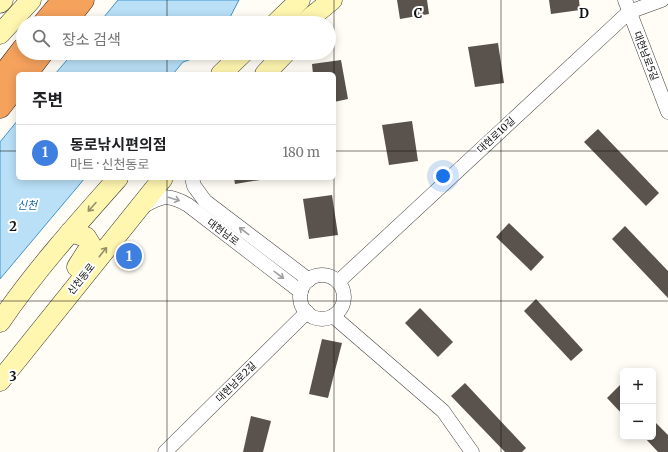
<!DOCTYPE html>
<html lang="ko">
<meta charset="utf-8">
<style>
:root{--surface:#fff;--page:#f6f6f6;--text:#202124;--muted:#757577;--line:#e0e0e0;--accent:#d93025}
body{margin:0;font-family:Merriweather,"Noto Sans KR",serif;background:var(--page);color:var(--text)}
.controls{position:absolute;right:12px;bottom:12px;display:grid;overflow:hidden;border-radius:6px;box-shadow:0 2px 10px #0003}
.controls button{width:36px;height:36px;display:grid;place-items:center;padding:0;border:0;border-bottom:1px solid var(--line);background:var(--surface);color:var(--text);font:20px sans-serif}
.you{position:absolute;left:443px;top:176px;width:14px;height:14px;margin:-10px;border:3px solid #fff;border-radius:50%;background:#1a73e8;box-shadow:0 0 0 6px #1a73e833}
.badge{display:grid;place-items:center;width:26px;height:26px;border-radius:50%;background:var(--accent);color:#fff;font-size:13px;font-weight:700}
.pin{position:absolute;translate:-50% -50%;border:2px solid #fff;box-shadow:0 1px 4px #0006}
.list{margin:0;padding:0;list-style:none}
h2{display:flex;justify-content:space-between;align-items:center;height:52px;margin:0;padding:0 16px;font-size:17px}
h2 small{font-size:13px;font-weight:400;color:var(--muted)}
.list li{display:grid;grid-template-columns:26px 1fr auto;gap:12px;align-items:center;box-sizing:border-box;height:56px;padding:0 16px;border-top:1px solid var(--line)}
.list b{display:block;font-size:15px;white-space:nowrap}
.list p{margin:0;font-size:13px;white-space:nowrap;color:var(--muted)}
.list em{font-size:13px;font-style:normal;color:var(--muted)}
.icon{flex:none;width:22px;height:22px;fill:none;stroke:currentColor;stroke-width:2;stroke-linecap:round;stroke-linejoin:round}
.map{position:relative;flex:none;width:668px;height:452px;overflow:hidden}
.search{position:absolute;background:var(--surface);box-shadow:0 2px 10px #0003;left:16px;top:16px;width:320px;height:44px;display:flex;align-items:center;gap:10px;box-sizing:border-box;padding:0 14px;border-radius:22px;color:var(--muted);font-size:15px}
.panel{position:absolute;background:var(--surface);box-shadow:0 2px 10px #0003;left:16px;top:72px;width:320px;height:108px;border-radius:6px}
.map>svg:first-child{display:block}
.water{fill:#b9e0f7;stroke:#3f96cf}
.building{fill:#5a524d}
.lines{fill:none;stroke-linecap:round;stroke-linejoin:round}
.street-casing{stroke:#444;stroke-width:15}
.secondary-casing{stroke:#333;stroke-width:21}
.highway-casing{stroke:#222;stroke-width:23}
.street{stroke:#fff;stroke-width:14}
.secondary{stroke:#fff6b0;stroke-width:20}
.highway{stroke:#f5a25d;stroke-width:22}
.oneway{stroke:#a0a0a0}
.oneway2{stroke:#948f68}
.grid{fill:none;stroke:#111;stroke-width:1;stroke-opacity:0.55}
.labels{text-anchor:middle;dominant-baseline:central;stroke-width:4;stroke-linejoin:round;paint-order:stroke}
.street-label{font-size:10px;fill:#111;stroke:#fff}
.water-label{font-size:11px;font-style:italic;fill:#1768a6;stroke:#fff}
.grid-label{font-size:13px;text-anchor:middle;font-weight:bold;fill:#111;stroke:#fff;stroke-width:4;stroke-linejoin:round;paint-order:stroke}
</style>
<div class="map">
<svg width="668" height="452" viewBox="0 0 668 452">
<rect width="100%" height="100%" fill="#fffdf5"/>
<g class="water">
<polygon points="118,0 239,0 227,23 99,23"/>
<polygon points="73,53 204,53 201,56 183,62 173,74 55,74"/>
<polygon points="18,120 18,178 85,178 0,279 0,142"/>
</g>
<g class="building">
<polygon points="397,0 427,0 429,14 400,19"/>
<polygon points="549,0 579,0 580,10 551,14"/>
<polygon points="498,43 504,83 475,87 468,47"/>
<polygon points="341,60 348,99 334,102 334,74 313,74 312,64"/>
<polygon points="412,121 418,161 389,165 382,125"/>
<polygon points="598,129 659,193 646,206 584,142"/>
<polygon points="234,178 266,178 266,179 235,184"/>
<polygon points="332,195 338,235 309,239 303,199"/>
<polygon points="509,223 544,257 531,271 496,237"/>
<polygon points="625,226 668,271 668,298 612,239"/>
<polygon points="536,299 583,350 571,361 524,311"/>
<polygon points="420,308 453,342 438,357 405,323"/>
<polygon points="322,339 342,343 328,398 309,394"/>
<polygon points="465,383 526,448 522,452 505,452 451,396"/>
<polygon points="620,385 623,388 623,415 607,398"/>
<polygon points="251,416 271,421 263,452 243,452"/>
<polygon points="653,420 668,435 668,452 658,452 644,437 653,437"/>
</g>
<g class="lines">
<g class="street-casing">
<g id="street">
<polyline points="625,0 668,112"/>
<polyline points="192,178 194,186 205,201 309,280"/>
<path d="M142,207c20,-11 25,-14 46,-2l113,87"/>
<circle cx="322" cy="297" r="22"/>
<polyline points="338,282 629,12 662,0"/>
<polyline points="333,316 443,411 472,452"/>
<polyline points="165,452 307,312"/>
</g>
</g>
<g class="secondary-casing">
<g id="secondary">
<polyline points="0,3 3,0"/>
<polyline points="276,23 300,0"/>
<polyline points="304,23 332,0"/>
<polyline points="0,34 31,0"/>
<polyline points="221,74 243,53"/>
<polyline points="265,74 285,53"/>
<polyline points="70,232 86,237 91,245 77,267"/>
<path d="M0,322c35,-51 77,-98 118,-144"/>
<polyline points="0,381 163,178"/>
</g>
</g>
<g class="highway-casing">
<g id="highway">
<polyline points="44,23 63,0"/>
<polyline points="65,23 83,0"/>
<polyline points="26,74 42,53"/>
<polyline points="0,79 23,49"/>
<polyline points="0,107 18,84"/>
</g>
</g>
<use href="#street" class="street"/>
<use href="#secondary" class="secondary"/>
<use href="#highway" class="highway"/>
</g>
<defs><path id="oneway-shaft" d="M-6 0H5M1.5-3L5.5 0L1.5 3" fill="none" stroke-width="1.6" stroke-linecap="round" stroke-linejoin="round"/></defs>
<g class="oneway">
<use href="#oneway-shaft" transform="translate(174 199) rotate(17)"/>
<use href="#oneway-shaft" transform="translate(244 231) rotate(-143)"/>
<use href="#oneway-shaft" transform="translate(279 275) rotate(37)"/>
</g>
<g class="oneway2">
<use href="#oneway-shaft" transform="translate(92 207) rotate(132)"/>
<use href="#oneway-shaft" transform="translate(103 252) rotate(-51)"/>
</g>
<path class="grid" d="M167,0v23M334,0v74M501,0v452M167,53v21M334,74v104M0,151h18M334,151h334M167,178v274M334,178v274M0,301h668"/>
<g class="labels">
<g class="street-label">
<text transform="translate(646 56) rotate(69)">대현남로5길</text>
<text transform="translate(496 135) rotate(-43)">대현로10길</text>
<text transform="translate(223 232) rotate(37)">대현남로</text>
<text transform="translate(81 279) rotate(-51)">신천동로</text>
<text transform="translate(236 382) rotate(-45)">대현남로2길</text>
</g>
<g class="water-label">
<text x="27" y="205">신천</text>
</g>
</g>
<g class="grid-label">
<text x="418" y="18">C</text>
<text x="584" y="18">D</text>
<text x="13" y="231">2</text>
<text x="13" y="381">3</text>
</g>
</svg>
<div class="controls">
<button>+</button>
<button>−</button>
</div>
<div class="you"></div>
<div class="pin badge" style="left:129px;top:256px;background:#3f7fe0">1</div>
<div class="search"><svg class="icon" aria-label="search" viewBox="0 0 24 24"><circle cx="10" cy="10" r="6"/><path d="M15 15l6 6"/></svg>장소 검색</div>
<section class="panel">
<h2>주변<small></small></h2>
<ul class="list">
<li><span class="badge" style="background:#3f7fe0">1</span><div><b>동로낚시편의점</b><p>마트 · 신천동로</p></div><em>180 m</em></li>
</ul>
</section>
</div>
